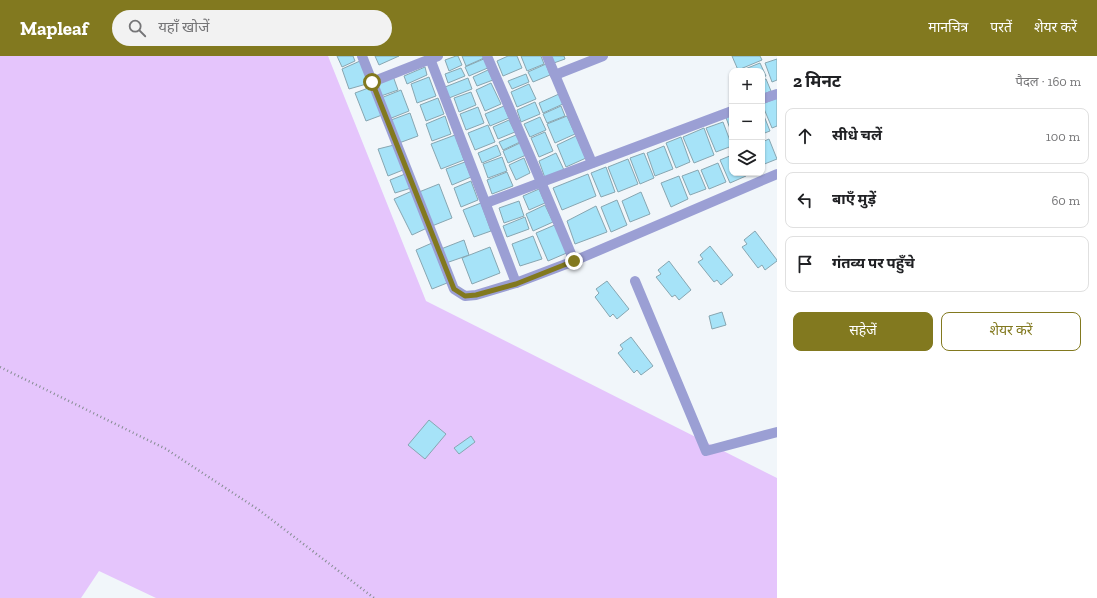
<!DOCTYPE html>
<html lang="hi">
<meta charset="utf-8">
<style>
:root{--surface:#fff;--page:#f2f2f2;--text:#202124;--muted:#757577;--line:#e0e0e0;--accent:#82791f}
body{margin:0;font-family:"Zilla Slab","Noto Sans Devanagari",serif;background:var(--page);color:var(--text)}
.controls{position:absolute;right:12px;top:12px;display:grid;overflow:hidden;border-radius:8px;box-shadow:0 1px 3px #0004}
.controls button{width:36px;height:36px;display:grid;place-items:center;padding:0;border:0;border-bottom:1px solid var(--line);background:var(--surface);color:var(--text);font:20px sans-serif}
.stop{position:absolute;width:12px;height:12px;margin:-9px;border:3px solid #82791f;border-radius:50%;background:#fff}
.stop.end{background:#82791f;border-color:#fff;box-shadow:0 1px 4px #0008}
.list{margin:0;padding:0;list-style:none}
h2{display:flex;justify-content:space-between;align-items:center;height:52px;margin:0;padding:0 16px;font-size:17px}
h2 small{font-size:13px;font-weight:400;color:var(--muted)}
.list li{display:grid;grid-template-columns:26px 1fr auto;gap:12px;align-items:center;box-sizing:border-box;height:56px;margin:0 8px 8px;padding:0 8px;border:1px solid var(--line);border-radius:8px}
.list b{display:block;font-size:15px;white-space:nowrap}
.list em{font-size:13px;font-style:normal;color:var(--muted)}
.actions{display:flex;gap:8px;padding:12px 16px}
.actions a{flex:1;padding:9px 0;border:1px solid var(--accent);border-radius:8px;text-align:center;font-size:14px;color:var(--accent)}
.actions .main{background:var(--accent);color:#fff}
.icon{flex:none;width:22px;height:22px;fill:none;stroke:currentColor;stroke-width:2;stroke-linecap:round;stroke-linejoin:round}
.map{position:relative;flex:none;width:777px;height:542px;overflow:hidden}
header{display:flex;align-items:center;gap:24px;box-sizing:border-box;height:56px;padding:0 20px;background:var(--accent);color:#fff}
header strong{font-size:19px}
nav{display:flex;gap:22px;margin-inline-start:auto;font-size:14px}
.search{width:280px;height:36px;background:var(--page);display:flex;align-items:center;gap:10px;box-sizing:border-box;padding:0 14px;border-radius:22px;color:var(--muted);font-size:15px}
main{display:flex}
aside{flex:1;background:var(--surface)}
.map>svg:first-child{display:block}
.green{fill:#e5c5fc}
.building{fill:#a6e3f8;stroke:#87a6b1}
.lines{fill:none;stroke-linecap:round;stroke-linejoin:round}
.path{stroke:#868d93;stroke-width:2.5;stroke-dasharray:1 3;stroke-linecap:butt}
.minor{stroke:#9b9fd4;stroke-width:10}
.route{stroke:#82791f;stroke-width:5}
</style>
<header>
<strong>Mapleaf</strong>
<div class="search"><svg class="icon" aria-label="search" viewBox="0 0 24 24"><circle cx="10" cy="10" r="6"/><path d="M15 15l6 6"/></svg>यहाँ खोजें</div>
<nav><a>मानचित्र</a><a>परतें</a><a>शेयर करें</a></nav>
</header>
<main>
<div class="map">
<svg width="777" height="542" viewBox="0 0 777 542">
<rect width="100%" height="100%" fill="#f1f6fa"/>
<polygon class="green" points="0,0 328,0 426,245 777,422 777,542 156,542 99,515 81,542 0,542"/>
<g class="building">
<polygon points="337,0 353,0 355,5 342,11"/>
<polygon points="375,0 399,0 379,9"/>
<polygon points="456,0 458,0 462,9 449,15 445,4"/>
<polygon points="462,0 484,0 484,2 466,10"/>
<polygon points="508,0 517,0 522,12 503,20 497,5"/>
<polygon points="521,0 541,0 544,8 527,15"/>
<polygon points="548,0 564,0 565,3 551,8"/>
<polygon points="732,0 760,0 762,4 738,14"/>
<polygon points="486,2 490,11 469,20 465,11"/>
<polygon points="777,3 777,24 772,26 765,7"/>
<polygon points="360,5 370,27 349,33 342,13"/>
<polygon points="760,7 766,20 762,21 762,15 740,15"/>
<polygon points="546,8 550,19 533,26 528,16"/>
<polygon points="425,11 427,19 407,28 404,20"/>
<polygon points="461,12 465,20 448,27 445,18"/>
<polygon points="488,14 493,24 477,30 473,21"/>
<polygon points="526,18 529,26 512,33 508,25"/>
<polygon points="393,20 398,34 381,40 377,28"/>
<polygon points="429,21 436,40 417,47 411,28"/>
<polygon points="468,22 472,33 449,42 445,31"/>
<polygon points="766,23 771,35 762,39 762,24"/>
<polygon points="491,27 501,48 485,55 476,34"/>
<polygon points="529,28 536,43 517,51 511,36"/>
<polygon points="371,31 382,59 366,65 355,37"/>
<polygon points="401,34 409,55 389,63 381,42"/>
<polygon points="471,36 476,49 459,56 454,42"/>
<polygon points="559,38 563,48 543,57 539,47"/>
<polygon points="438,42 444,58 426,65 420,49"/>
<polygon points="777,42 777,70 772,72 762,48"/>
<polygon points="535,46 540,58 521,66 517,54"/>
<polygon points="504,50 509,62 490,70 485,58"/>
<polygon points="561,50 565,60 547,67 543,58"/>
<polygon points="478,51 484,67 466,74 460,58"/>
<polygon points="762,55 770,75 762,78"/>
<polygon points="732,56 732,78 725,59"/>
<polygon points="410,57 418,80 399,87 391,64"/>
<polygon points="445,60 451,78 432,85 426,68"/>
<polygon points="567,60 575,78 555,87 547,68"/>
<polygon points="540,61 546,74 530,81 524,68"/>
<polygon points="509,64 515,76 498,83 493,71"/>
<polygon points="723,66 732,90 716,96 706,72"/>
<polygon points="488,69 495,86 475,94 468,77"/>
<polygon points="704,72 714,99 694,107 683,81"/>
<polygon points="545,76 553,95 539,101 531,82"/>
<polygon points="455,79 464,104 441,113 431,88"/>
<polygon points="516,79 520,86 503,94 499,86"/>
<polygon points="576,80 586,102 566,111 557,89"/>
<polygon points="681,81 690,106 676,112 666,87"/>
<polygon points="769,83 777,103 762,109 762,86"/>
<polygon points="520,87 526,99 508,107 503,95"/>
<polygon points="394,89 403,114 388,120 378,93"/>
<polygon points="497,89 501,99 482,107 478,97"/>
<polygon points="664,90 673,113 655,120 647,97"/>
<polygon points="556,97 564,114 545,122 539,105"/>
<polygon points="644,97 654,122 640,128 630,102"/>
<polygon points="732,99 732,117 745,117 746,120 730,127 720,104"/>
<polygon points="502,101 507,115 488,122 483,108"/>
<polygon points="524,102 530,117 516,124 509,109"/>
<polygon points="628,103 638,128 618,136 608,111"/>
<polygon points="465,106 471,121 452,129 446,113"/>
<polygon points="718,107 726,126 709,133 701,114"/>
<polygon points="606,111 615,136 601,141 591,117"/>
<polygon points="698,114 706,133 690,139 682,120"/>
<polygon points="507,116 513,130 492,138 487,124"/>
<polygon points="405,118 411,132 395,137 390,124"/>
<polygon points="588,118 596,140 562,154 553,132"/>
<polygon points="679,120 688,143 671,151 661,127"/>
<polygon points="471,125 478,144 461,151 454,132"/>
<polygon points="439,128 452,162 432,170 419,136"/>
<polygon points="539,133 545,147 529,154 523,140"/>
<polygon points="412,135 427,172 412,179 394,143"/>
<polygon points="641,136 650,158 630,166 622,145"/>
<polygon points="617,144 627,169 611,176 601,151"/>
<polygon points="519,145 524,160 504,167 499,152"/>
<polygon points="481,147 491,175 474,181 463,154"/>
<polygon points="545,149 553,166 533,175 526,158"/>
<polygon points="596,150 607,176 575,188 567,165"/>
<polygon points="525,161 529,173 507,181 503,170"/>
<polygon points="557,168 569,196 548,205 536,177"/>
<polygon points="755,175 777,204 777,205 765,214 762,209 758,212 742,191 747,188 744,184"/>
<polygon points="533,180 542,203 520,210 512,188"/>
<polygon points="464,184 469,199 446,207 441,193"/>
<polygon points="432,187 447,227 432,233 416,194"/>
<polygon points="710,190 733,219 721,229 717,224 714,226 698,206 703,203 700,199"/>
<polygon points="490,191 500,217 472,228 462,202"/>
<polygon points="669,205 691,234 679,244 675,239 672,241 656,221 661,218 658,214"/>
<polygon points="607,225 629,253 617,263 613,258 610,261 595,241 599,237 596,233"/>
<polygon points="722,256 726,269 712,273 709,260"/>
<polygon points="631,281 653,310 641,319 637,314 634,317 618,297 623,293 620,289"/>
<polygon points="429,364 446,378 425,403 408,389"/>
<polygon points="471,380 475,386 459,398 454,392"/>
</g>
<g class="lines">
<polyline class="path" points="0,311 166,393 259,454 374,542"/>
<g class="minor">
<polyline points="362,0 454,233 465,240 476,239 516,227 574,205 777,118"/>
<polyline points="429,0 516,227"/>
<polyline points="487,0 541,126 574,205"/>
<polyline points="547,0 592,107"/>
<polyline points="555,19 603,0"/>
<polyline points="372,26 438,0"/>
<polyline points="762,43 777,38"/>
<polyline points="486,147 732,55"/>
<polyline points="635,225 706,395 777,376"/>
</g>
</g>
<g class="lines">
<polyline class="route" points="372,26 454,233 465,240 476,239 516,228 574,205"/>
</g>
</svg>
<div class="controls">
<button>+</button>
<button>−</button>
<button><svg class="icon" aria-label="layers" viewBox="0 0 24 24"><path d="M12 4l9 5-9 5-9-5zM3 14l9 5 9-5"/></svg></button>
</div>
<div class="stop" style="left:372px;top:26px"></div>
<div class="stop end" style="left:574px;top:205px"></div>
</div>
<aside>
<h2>2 मिनट<small>पैदल · 160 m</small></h2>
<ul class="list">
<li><svg class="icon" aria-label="ahead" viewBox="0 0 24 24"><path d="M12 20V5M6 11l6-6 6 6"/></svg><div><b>सीधे चलें</b></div><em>100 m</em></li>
<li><svg class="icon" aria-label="left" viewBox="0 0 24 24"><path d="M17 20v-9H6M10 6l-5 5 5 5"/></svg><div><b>बाएँ मुड़ें</b></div><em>60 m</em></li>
<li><svg class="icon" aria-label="arrive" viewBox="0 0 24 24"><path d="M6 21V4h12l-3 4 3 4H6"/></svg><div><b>गंतव्य पर पहुँचे</b></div></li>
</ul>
<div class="actions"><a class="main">सहेजें</a><a>शेयर करें</a></div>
</aside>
</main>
